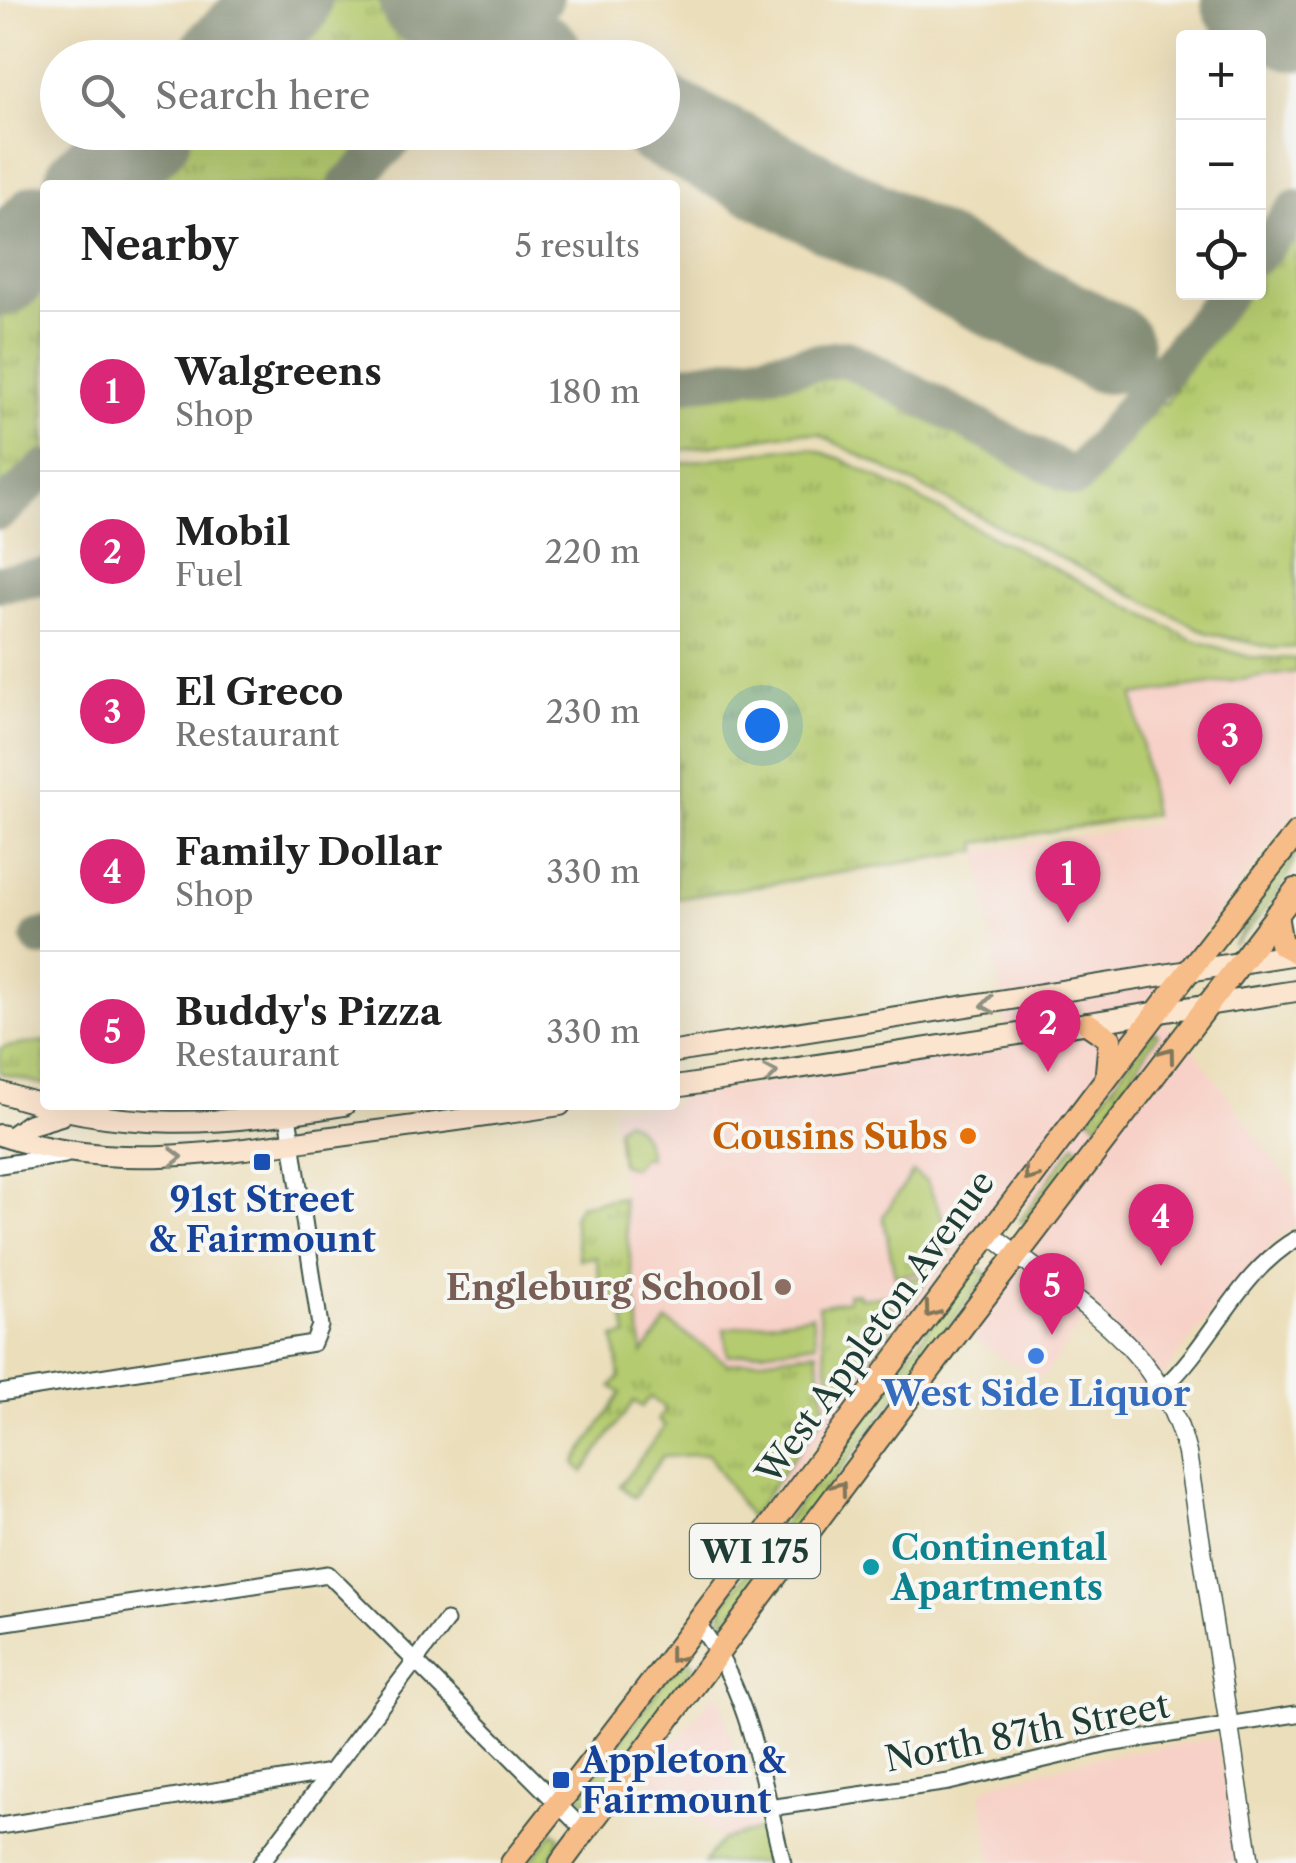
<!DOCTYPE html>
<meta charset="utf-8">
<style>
:root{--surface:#fff;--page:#f6f6f6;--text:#222;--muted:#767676;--line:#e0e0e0;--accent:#db2777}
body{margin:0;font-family:"Libre Caslon Text",serif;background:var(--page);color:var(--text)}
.controls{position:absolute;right:30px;top:30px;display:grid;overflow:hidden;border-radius:10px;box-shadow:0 10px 40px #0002}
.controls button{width:90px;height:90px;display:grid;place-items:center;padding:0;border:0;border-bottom:2px solid var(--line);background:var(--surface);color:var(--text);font:50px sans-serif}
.you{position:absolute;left:762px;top:725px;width:35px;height:35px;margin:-25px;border:8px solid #fff;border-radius:50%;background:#1a73e8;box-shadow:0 0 0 15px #1a73e833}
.badge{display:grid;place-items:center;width:65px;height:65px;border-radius:50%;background:var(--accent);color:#fff;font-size:32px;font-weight:700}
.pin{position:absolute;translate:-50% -82px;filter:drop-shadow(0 2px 5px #0008)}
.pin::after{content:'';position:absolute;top:52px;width:35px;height:30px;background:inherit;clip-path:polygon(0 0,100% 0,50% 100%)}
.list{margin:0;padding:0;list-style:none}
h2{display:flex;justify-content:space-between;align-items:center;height:130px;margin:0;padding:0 40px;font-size:42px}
h2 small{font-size:32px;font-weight:400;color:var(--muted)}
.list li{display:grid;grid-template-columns:65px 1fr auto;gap:30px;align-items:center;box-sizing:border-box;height:160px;padding:0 40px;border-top:2px solid var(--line)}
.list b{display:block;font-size:38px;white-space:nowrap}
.list p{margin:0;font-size:32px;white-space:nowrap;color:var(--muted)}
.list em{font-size:32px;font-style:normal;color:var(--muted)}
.icon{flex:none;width:55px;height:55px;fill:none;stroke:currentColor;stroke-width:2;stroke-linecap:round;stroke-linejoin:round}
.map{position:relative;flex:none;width:1296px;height:1863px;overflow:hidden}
.search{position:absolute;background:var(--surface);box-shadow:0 10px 40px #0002;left:40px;top:40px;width:640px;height:110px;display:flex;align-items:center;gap:25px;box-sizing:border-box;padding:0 35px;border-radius:55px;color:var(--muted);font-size:38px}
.panel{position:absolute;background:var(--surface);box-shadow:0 10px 40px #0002;left:40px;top:180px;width:640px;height:930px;border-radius:10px}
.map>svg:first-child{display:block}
.built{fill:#f7d1c7}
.grass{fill:url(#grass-tufts);stroke:#6a8452;stroke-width:2.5}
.park{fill:#b5cb70;stroke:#6a8452;stroke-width:2.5}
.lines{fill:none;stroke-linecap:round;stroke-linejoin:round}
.taxiway{stroke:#858e77;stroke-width:38}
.runway{stroke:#858e77;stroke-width:92}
.minor-casing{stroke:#3e5548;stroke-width:19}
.tertiary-casing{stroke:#3e5548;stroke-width:21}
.secondary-casing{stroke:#3e5548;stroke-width:24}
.primary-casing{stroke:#3e5548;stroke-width:26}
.minor{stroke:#fff;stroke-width:15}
.tertiary{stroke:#fff;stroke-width:18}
.secondary{stroke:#fce5cf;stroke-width:20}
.primary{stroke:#f7bd88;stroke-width:22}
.oneway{stroke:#8e9182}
.oneway2{stroke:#80775a}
.food-dot{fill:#e8710a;stroke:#f6f6f2;stroke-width:4}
.transit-dot{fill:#1a4fb4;stroke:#f6f6f2;stroke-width:4}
.education-dot{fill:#8d6e63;stroke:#f6f6f2;stroke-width:4}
.shop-dot{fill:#3f7fe0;stroke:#f6f6f2;stroke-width:4}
.culture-dot{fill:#0f9aa8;stroke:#f6f6f2;stroke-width:4}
.labels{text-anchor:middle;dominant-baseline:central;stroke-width:8;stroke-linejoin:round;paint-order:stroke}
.shield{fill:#f6f6f2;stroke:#60746d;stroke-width:2.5}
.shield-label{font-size:32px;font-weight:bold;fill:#1f3d34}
.food-label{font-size:35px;font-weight:bold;fill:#c56008;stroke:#f6f6f2;text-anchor:end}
.transit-label{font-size:35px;font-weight:bold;fill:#164399;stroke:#f6f6f2}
.education-label{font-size:35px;font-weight:bold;fill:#785e54;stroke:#f6f6f2;text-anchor:end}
.street-label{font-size:35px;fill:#1f3d34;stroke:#f6f6f2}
.shop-label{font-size:35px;font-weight:bold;fill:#366cbe;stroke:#f6f6f2}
.culture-label{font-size:35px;font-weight:bold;fill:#0d838f;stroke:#f6f6f2;text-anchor:start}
</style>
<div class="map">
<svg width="1296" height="1863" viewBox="0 0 1296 1863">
<defs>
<pattern id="grass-tufts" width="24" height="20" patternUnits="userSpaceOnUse" patternTransform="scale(2.5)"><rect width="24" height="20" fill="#b5cb70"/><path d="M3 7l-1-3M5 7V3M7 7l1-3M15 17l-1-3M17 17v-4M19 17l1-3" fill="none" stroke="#93a65d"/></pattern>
</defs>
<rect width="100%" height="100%" fill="#f6f6f2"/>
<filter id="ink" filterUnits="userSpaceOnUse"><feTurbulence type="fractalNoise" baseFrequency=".01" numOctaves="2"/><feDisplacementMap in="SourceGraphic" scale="20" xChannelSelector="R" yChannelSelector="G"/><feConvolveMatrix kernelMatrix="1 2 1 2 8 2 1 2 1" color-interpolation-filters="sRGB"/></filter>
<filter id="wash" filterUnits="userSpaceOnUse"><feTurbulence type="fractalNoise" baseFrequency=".0048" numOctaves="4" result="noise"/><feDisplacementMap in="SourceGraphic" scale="40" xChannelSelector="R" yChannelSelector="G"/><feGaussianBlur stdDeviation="2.25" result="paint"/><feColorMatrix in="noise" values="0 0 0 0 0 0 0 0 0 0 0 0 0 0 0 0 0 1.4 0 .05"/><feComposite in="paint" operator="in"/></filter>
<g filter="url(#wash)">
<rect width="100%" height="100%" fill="#ebdeba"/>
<g class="built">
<polygon points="1296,672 1296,812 1147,1004 1195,1051 1296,1191 1296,1226 1281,1236 1214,1310 1149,1394 1083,1321 1042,1379 1019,1363 1016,1367 971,1336 1052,1223 1008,1189 783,1487 645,1375 612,1107 675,1105 675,1097 1009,1046 978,851 1154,824 1134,695"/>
<polygon points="712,1695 720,1697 755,1831 722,1840 648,1780"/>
<polygon points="1217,1738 1237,1863 992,1863 981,1792 997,1782 1089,1759"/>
</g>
<g class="grass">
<polygon points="326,0 376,0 449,38 457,47 455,57 263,57"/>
<polygon points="184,133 184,132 384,133 328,185 129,185"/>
<path d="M1296,231v416l-24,1 -64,-15 -390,-199 -18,-2 -125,19v-54c50,-17 151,-33 199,-12l209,107 75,-91 8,3 30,-53 49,-58 13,-1 1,-16z"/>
<polygon points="45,265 45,452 0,495 0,308"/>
<polygon points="790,448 812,449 841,459 1194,640 1249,657 1296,659 1296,672 1134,695 1153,815 977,843 978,851 675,899 675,464"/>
<path d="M1296,847c0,28 -43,79 -63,99z"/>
<polygon points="1153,1031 1158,1034 1099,1124 1089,1117"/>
<polygon points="45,1041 45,1085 0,1073 0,1048"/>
<polygon points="1075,1144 1081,1149 1026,1224 1020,1221"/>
<polygon points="913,1172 927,1182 954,1243 934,1270 895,1276 883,1216"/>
<polygon points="622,1197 643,1354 667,1321 728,1364 817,1351 826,1412 750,1518 708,1454 662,1457 634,1497 620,1486 665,1426 658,1420 666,1409 650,1397 642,1407 634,1401 583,1472 575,1463 621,1393 611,1386 620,1377 614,1338 627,1335 620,1297 603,1299 596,1257 579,1259 573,1217 579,1205"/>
<polygon points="981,1269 987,1274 728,1621 721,1616 723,1605 967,1277"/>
<polygon points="922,1277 926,1281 900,1317 893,1289 898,1281"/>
<polygon points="858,1293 859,1298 890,1295 894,1325 838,1399 831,1393 818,1306 848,1300 848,1294"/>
<polygon points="689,1660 694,1665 606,1785 585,1801 580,1795 668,1676"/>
<polygon points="554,1832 560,1837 548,1863 529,1863"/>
</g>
<g class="park">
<path d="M625,1120c16,6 22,23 24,37h-7l-9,11 -12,-4 -4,-36z"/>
<polygon points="812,1315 816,1343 728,1356 724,1329"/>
<polygon points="762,1829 770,1863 704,1863 722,1840"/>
</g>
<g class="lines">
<g class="taxiway">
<polyline points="425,0 503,40"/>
<polyline points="485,56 544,0"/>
<polyline points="347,185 402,132"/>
<polyline points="1258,255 1296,209"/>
<polyline points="675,384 846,358 1076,478 1228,292"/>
<polyline points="0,511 45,469"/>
<polyline points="0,583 45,577"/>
<polyline points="40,938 45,937"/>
</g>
<g class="runway">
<polyline points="425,0 538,58"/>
<polyline points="1247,0 1296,25"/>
<polyline points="225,58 286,0"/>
<polyline points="662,121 1107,348"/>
<polyline points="90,185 146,132"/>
<polyline points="0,271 45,228"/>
</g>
</g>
</g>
<g filter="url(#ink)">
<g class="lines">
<g class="minor-casing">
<g id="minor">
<polyline points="0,1165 65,1155"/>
<path d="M1164,1387c48,-44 74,-114 132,-148"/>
<polyline points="0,1393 313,1343 320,1326 288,1115"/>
<polyline points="0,1623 328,1574 585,1831"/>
<path d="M699,1626c51,63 64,159 84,237"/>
<polyline points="769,1808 949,1782 1108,1744 1296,1714"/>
<polyline points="0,1826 331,1772"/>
<polyline points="261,1863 446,1621"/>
</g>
</g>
<g class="tertiary-casing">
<path id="tertiary" d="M989,1233c84,68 170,108 198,220l63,410"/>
</g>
<g class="secondary-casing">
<g id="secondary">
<polyline points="675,1052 1296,954"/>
<polyline points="675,1087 1296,991"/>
<path d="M0,1092c118,41 223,34 344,13"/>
<path d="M0,1135c111,37 219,18 332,2 76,-10 152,-20 228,-32"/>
<polyline points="10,1138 28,1125 61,1115"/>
</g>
</g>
<g class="primary-casing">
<g id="primary">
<polyline points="1276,915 1281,944 1296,952"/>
<polyline points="1088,1024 1110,1039 1107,1072"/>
<path d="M512,1863c267,-339 516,-691 784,-1029"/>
<polyline points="561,1863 964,1324 1296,890"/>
</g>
</g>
<use href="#minor" class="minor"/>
<use href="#tertiary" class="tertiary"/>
<use href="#secondary" class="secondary"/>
<use href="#primary" class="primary"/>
</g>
<defs><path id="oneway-chevron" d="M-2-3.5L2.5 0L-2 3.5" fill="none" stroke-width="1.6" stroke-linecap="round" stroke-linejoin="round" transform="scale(2.5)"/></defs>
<g class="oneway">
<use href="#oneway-chevron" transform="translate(988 1005) rotate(171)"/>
<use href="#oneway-chevron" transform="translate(771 1073) rotate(-9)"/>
<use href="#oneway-chevron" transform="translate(176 1157) rotate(-1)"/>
</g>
<g class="oneway2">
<use href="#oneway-chevron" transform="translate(1168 1054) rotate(-53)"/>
<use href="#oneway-chevron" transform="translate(1030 1175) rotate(126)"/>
<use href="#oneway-chevron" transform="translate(931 1311) rotate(126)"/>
<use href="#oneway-chevron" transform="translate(840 1488) rotate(-53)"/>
<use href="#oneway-chevron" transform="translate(675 1656) rotate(128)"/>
</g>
</g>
<circle class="food-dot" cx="968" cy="1136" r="10"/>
<g class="transit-dot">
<rect x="252" y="1152" width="20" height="20" rx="5"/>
<rect x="551" y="1770" width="20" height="20" rx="5"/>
</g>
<circle class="education-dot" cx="783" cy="1287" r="10"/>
<circle class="shop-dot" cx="1036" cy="1356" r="10"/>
<circle class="culture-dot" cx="871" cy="1567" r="10"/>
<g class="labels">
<rect class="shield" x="690" y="1524" width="130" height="54" rx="8"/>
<g class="shield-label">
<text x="755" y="1551">WI 175</text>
</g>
<g class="food-label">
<text x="948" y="1136">Cousins Subs</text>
</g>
<g class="transit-label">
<text x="262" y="1199">91st Street<tspan x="262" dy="40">&amp; Fairmount</tspan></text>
<text x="581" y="1760" text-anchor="start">Appleton &amp;<tspan x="581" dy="40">Fairmount</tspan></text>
</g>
<g class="education-label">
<text x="763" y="1287">Engleburg School</text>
</g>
<g class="street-label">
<text transform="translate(875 1327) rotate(-54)">West Appleton Avenue</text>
<text transform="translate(1027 1732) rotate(-11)">North 87th Street</text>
</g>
<g class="shop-label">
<text x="1036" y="1393">West Side Liquor</text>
</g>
<g class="culture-label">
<text x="891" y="1547">Continental<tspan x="891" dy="40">Apartments</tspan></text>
</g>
</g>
</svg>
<div class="controls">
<button>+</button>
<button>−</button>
<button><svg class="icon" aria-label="locate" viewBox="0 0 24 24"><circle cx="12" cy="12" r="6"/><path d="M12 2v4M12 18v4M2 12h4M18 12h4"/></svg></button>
</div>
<div class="you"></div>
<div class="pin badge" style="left:1068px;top:923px">1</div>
<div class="pin badge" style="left:1048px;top:1072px">2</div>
<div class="pin badge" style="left:1230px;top:785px">3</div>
<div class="pin badge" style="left:1161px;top:1266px">4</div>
<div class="pin badge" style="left:1052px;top:1335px">5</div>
<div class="search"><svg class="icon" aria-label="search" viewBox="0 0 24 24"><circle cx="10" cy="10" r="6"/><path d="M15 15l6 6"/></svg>Search here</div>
<section class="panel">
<h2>Nearby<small>5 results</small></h2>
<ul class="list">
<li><span class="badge">1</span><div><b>Walgreens</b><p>Shop</p></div><em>180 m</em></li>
<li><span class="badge">2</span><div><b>Mobil</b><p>Fuel</p></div><em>220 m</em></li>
<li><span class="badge">3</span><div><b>El Greco</b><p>Restaurant</p></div><em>230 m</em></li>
<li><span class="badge">4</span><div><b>Family Dollar</b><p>Shop</p></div><em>330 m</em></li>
<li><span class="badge">5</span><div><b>Buddy's Pizza</b><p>Restaurant</p></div><em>330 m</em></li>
</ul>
</section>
</div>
